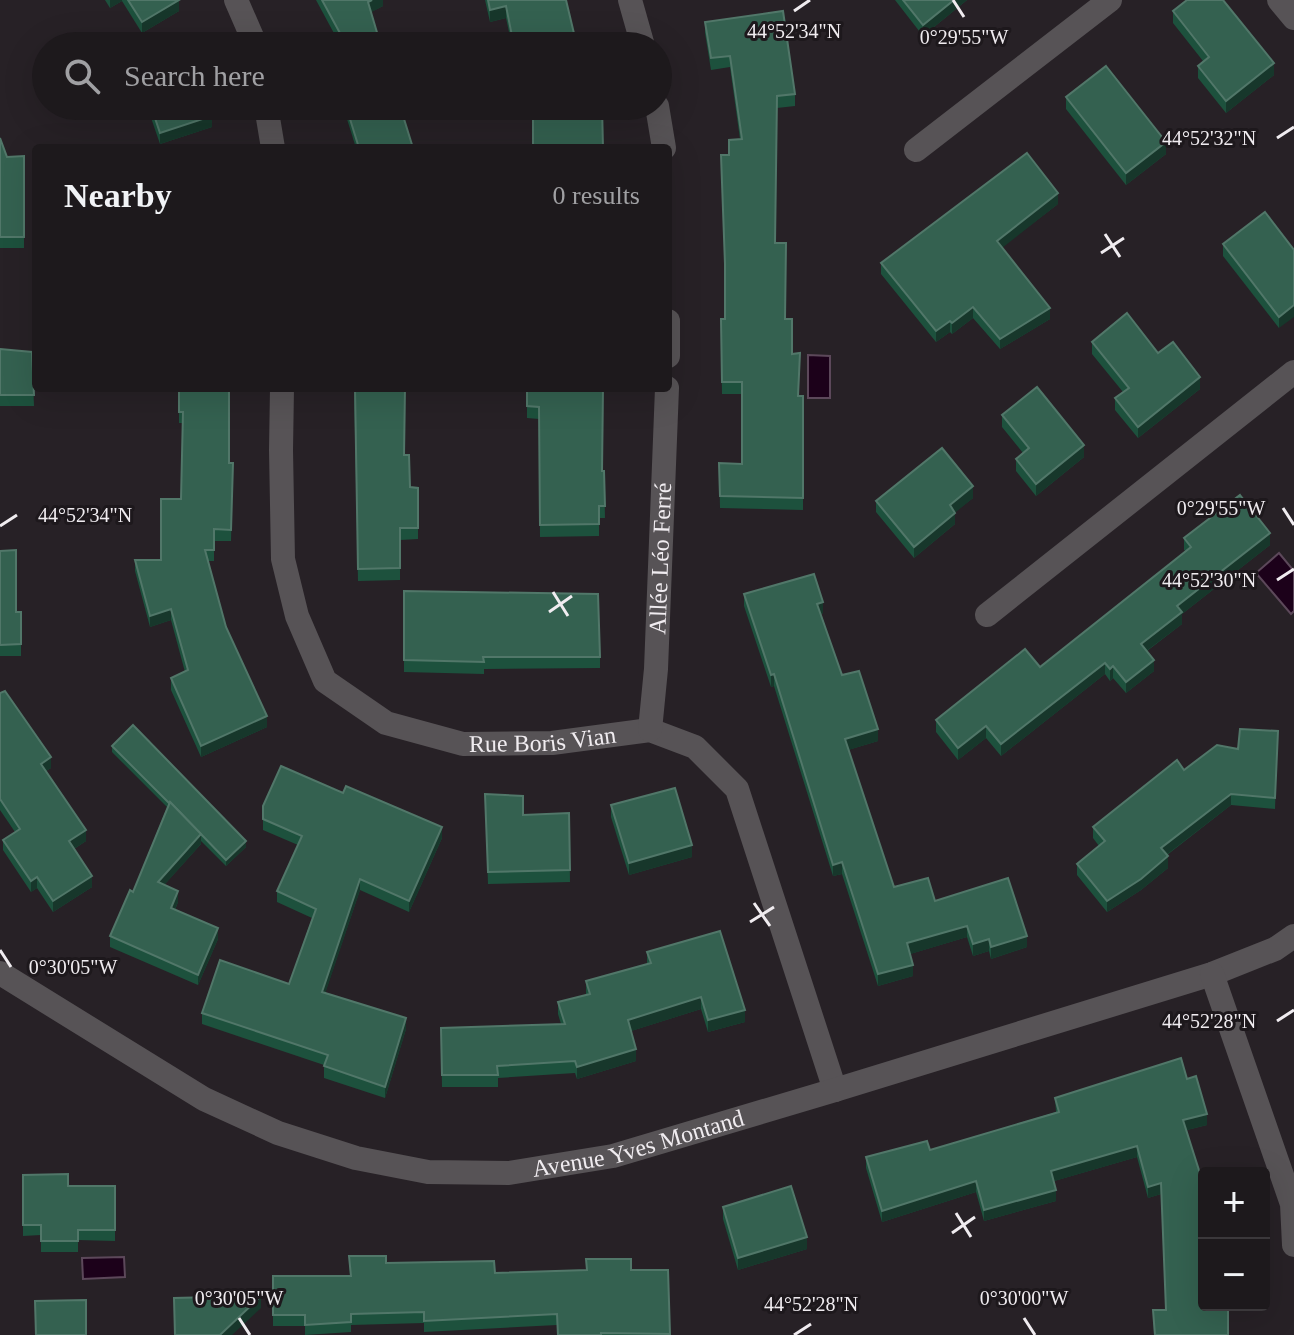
<!DOCTYPE html>
<meta charset="utf-8">
<style>
:root{--surface:#1d191c;--page:#252225;--text:#f1f3f6;--muted:#a0a0a3;--line:#3b383b}
body{margin:0;font-family:Georgia,serif;background:var(--page);color:var(--text)}
.controls{position:absolute;right:24px;bottom:24px;display:grid;overflow:hidden;border-radius:8px;box-shadow:0 8px 32px #0002}
.controls button{width:72px;height:72px;display:grid;place-items:center;padding:0;border:0;border-bottom:2px solid var(--line);background:var(--surface);color:var(--text);font:40px sans-serif}
.list{margin:0;padding:0;list-style:none}
h2{display:flex;justify-content:space-between;align-items:center;height:104px;margin:0;padding:0 32px;font-size:34px}
h2 small{font-size:26px;font-weight:400;color:var(--muted)}
.icon{flex:none;width:44px;height:44px;fill:none;stroke:currentColor;stroke-width:2;stroke-linecap:round;stroke-linejoin:round}
.map{position:relative;flex:none;width:1294px;height:1335px;overflow:hidden}
.search{position:absolute;background:var(--surface);box-shadow:0 8px 32px #0002;left:32px;top:32px;width:640px;height:88px;display:flex;align-items:center;gap:20px;box-sizing:border-box;padding:0 28px;border-radius:44px;color:var(--muted);font-size:30px}
.panel{position:absolute;background:var(--surface);box-shadow:0 8px 32px #0002;left:32px;top:144px;width:640px;height:248px;border-radius:8px}
.map>svg:first-child{display:block}
.water{fill:#1c011a;stroke:#5c485a;stroke-width:2}
.lines{fill:none;stroke-linecap:round;stroke-linejoin:round}
.minor{stroke:#575356;stroke-width:24}
.wall{fill:#1d513d}
.shaded-wall{fill:#17372b}
.building{fill:#346150;stroke:#517769;stroke-width:2}
.ticks{fill:none;stroke:#f0ecf0;stroke-width:3}
.labels{text-anchor:middle;dominant-baseline:central;stroke-width:6;stroke-linejoin:round;paint-order:stroke}
.street-label{font-size:24px;fill:#f0ecf0;stroke:#1d181c}
.ticks-label{font-size:20px;text-anchor:middle;fill:#f0ecf0;stroke:#1d181c;stroke-width:6;stroke-linejoin:round;paint-order:stroke}
</style>
<div class="map">
<svg width="1294" height="1335" viewBox="0 0 1294 1335">
<rect width="100%" height="100%" fill="#272126"/>
<g class="water">
<polygon points="808,355 830,356 830,398 808,398"/>
<polygon points="1279,553 1294,571 1294,611 1291,614 1256,573"/>
<polygon points="124,1257 125,1277 83,1279 82,1258"/>
</g>
<g class="lines">
<g class="minor">
<polyline points="236,0 256,46"/>
<polyline points="630,0 643,46"/>
<polyline points="1279,0 1294,18"/>
<polyline points="266,106 273,148"/>
<polyline points="657,106 664,148"/>
<polyline points="916,150 1110,0"/>
<polyline points="668,321 668,356"/>
<path id="s1" d="M282,388l-1,62 2,109 14,57 28,65 61,42 77,21 89,-1 98,-13 45,17 42,42 98,301"/>
<polyline points="987,615 1294,372"/>
<path id="s2" d="M650,730l6,-61 11,-281"/>
<path id="s3" d="M0,973l204,126 74,34 78,25 72,14 81,1 104,-17 222,-66 377,-116 63,-25 19,-13"/>
<polyline points="1212,974 1292,1204 1294,1245"/>
</g>
</g>
<g class="wall">
<polygon points="105,0 179,0 179,11 142,33 122,1 110,8"/>
<polygon points="316,0 383,0 383,6 371,12 381,46 326,46 326,40 336,37"/>
<polygon points="485,0 566,0 577,46 512,46 506,18 490,22"/>
<polygon points="895,0 967,0 923,36"/>
<polygon points="1173,11 1274,75 1226,113 1198,78 1198,66 1203,61 1173,23"/>
<polygon points="705,22 795,94 795,106 777,108 775,243 785,319 799,396 803,396 803,510 720,508 719,463 742,464 742,394 722,394 721,331 725,319 729,155 740,139 730,67 711,70 705,33"/>
<polygon points="1066,97 1166,154 1126,185 1066,109"/>
<polygon points="147,106 208,106 212,127 160,144"/>
<polygon points="343,106 400,106 413,148 356,148"/>
<polygon points="520,106 602,106 520,114"/>
<polygon points="0,138 7,157 24,156 24,248 0,248"/>
<polygon points="1058,204 1002,247 1050,319 1000,349 973,318 952,334 950,332 936,342 881,274 881,263"/>
<polygon points="1223,244 1294,250 1279,328 1223,256"/>
<polygon points="1092,342 1158,353 1200,389 1138,438 1115,410 1115,398 1123,392 1092,354"/>
<polygon points="0,349 32,352 34,406 0,406"/>
<polygon points="179,388 229,463 233,463 231,541 214,541 214,561 208,561 226,627 267,727 201,757 171,690 171,678 185,672 171,620 150,627 135,571 135,560 161,560 181,499 183,423 179,423"/>
<polygon points="354,388 404,455 410,487 418,488 418,539 400,540 400,580 358,581"/>
<polygon points="527,388 602,471 604,471 605,518 599,518 599,536 540,537 539,419 527,418"/>
<polygon points="1002,415 1084,457 1036,496 1016,471 1016,459 1023,453 1002,427"/>
<polygon points="973,498 955,512 955,524 914,558 876,512 876,501"/>
<polygon points="1184,538 1270,545 1182,614 1182,624 1147,651 1154,671 1126,693 1113,678 1110,681 1105,674 1001,756 986,738 958,760 936,732 936,720 1040,667 1186,551 1184,550"/>
<polygon points="0,551 16,612 21,612 21,656 0,656"/>
<polygon points="404,591 600,657 600,668 484,669 484,674 404,672"/>
<polygon points="744,594 823,613 821,614 842,675 878,741 848,750 894,887 935,901 1027,947 991,959 989,951 973,956 967,937 910,954 913,976 878,986 842,874 833,876 774,686 771,687 744,606"/>
<polygon points="0,693 51,768 46,771 86,841 74,849 92,887 53,912 37,888 31,892 3,850 3,840 15,832 0,810"/>
<polygon points="1278,731 1275,809 1231,805 1167,855 1168,868 1141,890 1107,912 1077,875 1077,864 1099,846 1093,838 1093,827 1184,770 1238,749"/>
<polygon points="112,746 246,847 226,866 201,841 201,844 164,885 178,902 175,910 218,939 198,985 110,947 110,936 133,892 167,807 112,752"/>
<polygon points="485,794 523,815 569,813 570,882 488,884"/>
<polygon points="611,805 692,857 629,875 611,817"/>
<polygon points="263,806 442,838 409,912 360,890 325,993 406,1029 385,1098 324,1078 324,1065 202,1024 202,1013 289,984 312,918 277,902 277,891 298,845 263,830"/>
<polygon points="647,952 745,1022 708,1032 701,1009 631,1031 636,1061 577,1079 575,1073 498,1078 498,1087 442,1087 441,1028 561,1024 558,1014 558,1002 586,995 586,981 647,964"/>
<polygon points="1187,1079 1207,1125 1187,1130 1210,1309 1228,1335 1154,1335 1153,1310 1166,1310 1161,1194 1148,1198 1137,1157 1054,1181 1056,1201 984,1221 976,1192 882,1222 866,1168 866,1157 930,1150 1056,1112 1055,1098"/>
<polygon points="23,1175 68,1186 115,1186 115,1241 78,1240 78,1252 41,1252 41,1235 23,1236"/>
<polygon points="723,1207 807,1249 738,1270 723,1219"/>
<polygon points="349,1256 386,1263 495,1273 668,1270 670,1335 557,1335 557,1325 424,1332 424,1323 351,1325 351,1332 305,1335 305,1326 273,1326 273,1276 350,1276"/>
</g>
<g class="shaded-wall">
<polygon points="110,0 122,0 122,1 110,8"/>
<polygon points="179,0 179,11 142,33 142,22"/>
<polygon points="372,0 383,0 383,6 368,14 368,2"/>
<polygon points="954,0 967,0 923,36 923,25"/>
<polygon points="506,6 506,18 490,22 490,10"/>
<polygon points="1274,63 1274,75 1226,113 1226,101"/>
<polygon points="212,116 212,127 160,144 160,133"/>
<polygon points="1166,142 1166,154 1126,185 1126,173"/>
<polygon points="1058,193 1058,204 997,252 997,241"/>
<polygon points="1294,305 1294,317 1279,328 1279,317"/>
<polygon points="973,307 973,318 952,334 952,323"/>
<polygon points="1050,308 1050,319 1000,349 1000,339"/>
<polygon points="950,321 950,332 936,342 936,331"/>
<polygon points="1200,377 1200,389 1138,438 1138,427"/>
<polygon points="1084,445 1084,457 1036,496 1036,484"/>
<polygon points="973,486 973,498 950,517 950,505"/>
<polygon points="955,513 955,524 914,558 914,547"/>
<polygon points="1270,533 1270,545 1182,614 1182,624 1141,655 1141,644 1177,606"/>
<polygon points="823,602 823,613 817,616 817,604"/>
<polygon points="171,609 171,620 150,627 150,616"/>
<polygon points="1154,660 1154,671 1126,693 1126,682"/>
<polygon points="1105,663 1105,674 1001,756 1001,744"/>
<polygon points="1113,666 1113,678 1110,681 1110,669"/>
<polygon points="774,674 774,686 771,687 771,675"/>
<polygon points="267,716 267,727 201,757 201,746"/>
<polygon points="986,726 986,738 958,760 958,748"/>
<polygon points="878,729 878,741 845,751 845,739"/>
<polygon points="51,757 51,768 41,774 41,764"/>
<polygon points="1231,794 1231,805 1161,859 1161,848"/>
<polygon points="442,827 442,838 409,912 409,901"/>
<polygon points="86,830 86,841 69,852 69,841"/>
<polygon points="201,834 201,844 158,892 158,882"/>
<polygon points="246,841 246,847 226,866 226,860"/>
<polygon points="692,845 692,857 629,875 629,863"/>
<polygon points="1168,856 1168,868 1141,890 1107,912 1107,901"/>
<polygon points="842,862 842,874 833,876 833,865"/>
<polygon points="92,876 92,887 53,912 53,901"/>
<polygon points="37,877 37,888 31,892 31,881"/>
<polygon points="360,879 360,890 322,1003 322,992"/>
<polygon points="178,891 178,902 171,919 171,908"/>
<polygon points="967,926 967,937 907,955 907,943"/>
<polygon points="218,928 218,939 198,985 198,975"/>
<polygon points="1027,936 1027,947 991,959 991,947"/>
<polygon points="989,939 989,951 973,956 973,944"/>
<polygon points="913,965 913,976 878,986 878,974"/>
<polygon points="701,997 701,1009 628,1032 628,1020"/>
<polygon points="745,1010 745,1022 708,1032 708,1020"/>
<polygon points="406,1018 406,1029 385,1098 385,1087"/>
<polygon points="636,1049 636,1061 577,1079 577,1067"/>
<polygon points="1207,1114 1207,1125 1183,1131 1183,1120"/>
<polygon points="1137,1146 1137,1157 1051,1182 1051,1171"/>
<polygon points="976,1181 976,1192 882,1222 882,1211"/>
<polygon points="1161,1183 1161,1194 1148,1198 1148,1187"/>
<polygon points="1056,1190 1056,1201 984,1221 984,1210"/>
<polygon points="807,1237 807,1249 738,1270 738,1258"/>
<polygon points="261,1296 261,1308 232,1335 220,1335"/>
</g>
<g class="building">
<polygon points="128,0 179,0 142,22"/>
<polygon points="322,0 372,0 368,2 381,46 328,46 326,40 341,35"/>
<polygon points="488,0 566,0 577,46 514,46 506,6 490,10"/>
<polygon points="903,0 954,0 923,25"/>
<polygon points="1187,0 1223,0 1274,63 1226,101 1198,66 1209,57 1173,11"/>
<polygon points="783,11 795,94 777,96 775,243 786,243 785,319 792,319 792,354 800,353 798,396 803,396 803,498 720,496 719,463 742,464 742,382 722,382 721,319 725,319 725,264 721,155 729,155 729,140 742,139 730,56 711,58 705,22"/>
<polygon points="1106,66 1166,142 1126,173 1066,97"/>
<polygon points="151,106 208,106 212,116 160,133"/>
<polygon points="346,106 400,106 413,148 359,148"/>
<polygon points="533,106 602,106 603,148 533,148"/>
<polygon points="0,138 7,157 24,156 24,237 0,237"/>
<polygon points="1027,153 1058,193 997,241 1050,308 1000,339 973,307 952,323 950,321 936,331 881,263"/>
<polygon points="1265,212 1294,250 1294,305 1279,317 1223,244"/>
<polygon points="1127,313 1158,353 1173,342 1200,377 1138,427 1115,398 1129,388 1092,342"/>
<polygon points="0,349 32,352 34,395 0,395"/>
<polygon points="1037,387 1084,445 1036,484 1016,459 1029,448 1002,415"/>
<polygon points="179,388 229,388 229,463 233,463 231,530 214,529 214,550 205,550 226,627 267,716 201,746 171,678 188,670 171,609 150,616 135,560 161,560 161,499 181,499 183,412 179,412"/>
<polygon points="355,388 405,388 404,455 409,455 410,487 418,488 418,528 400,528 400,568 358,569"/>
<polygon points="527,388 603,388 602,471 604,471 605,506 599,506 599,524 540,525 539,407 527,406"/>
<polygon points="942,448 973,486 950,505 955,513 914,547 876,501"/>
<polygon points="1240,495 1270,533 1177,606 1182,612 1141,644 1154,660 1126,682 1113,666 1110,669 1105,663 1001,744 986,726 958,748 936,720 1025,649 1040,667 1191,547 1184,538"/>
<polygon points="16,550 16,612 21,612 21,644 0,645 0,551"/>
<polygon points="814,574 823,602 817,604 842,675 859,671 878,729 845,739 894,887 928,878 935,901 1008,878 1027,936 991,947 989,939 973,944 967,926 907,943 913,965 878,974 842,862 833,865 774,674 771,675 744,594"/>
<polygon points="404,591 598,594 600,657 483,657 484,662 404,660"/>
<polygon points="5,691 51,757 41,764 86,830 69,841 92,876 53,901 37,877 31,881 3,840 20,829 0,799 0,693"/>
<polygon points="133,725 246,841 226,860 170,802 169,803 112,746"/>
<polygon points="1240,729 1278,731 1275,798 1231,794 1161,848 1168,856 1141,879 1107,901 1077,864 1105,841 1093,827 1177,760 1184,770 1217,745 1238,749"/>
<polygon points="281,766 343,793 346,786 442,827 409,901 360,879 322,992 406,1018 385,1087 324,1066 328,1055 202,1013 220,960 289,984 316,909 277,891 302,836 263,819 263,806"/>
<polygon points="675,788 692,845 629,863 611,805"/>
<polygon points="485,794 523,796 523,815 569,813 570,870 488,872"/>
<polygon points="170,802 201,834 158,882 178,891 171,908 218,928 198,975 110,936 130,890 133,892"/>
<polygon points="720,931 745,1010 708,1020 701,997 628,1020 636,1049 577,1067 575,1061 497,1066 498,1075 442,1075 441,1028 565,1024 558,1002 590,994 586,981 651,963 647,952"/>
<polygon points="1181,1058 1187,1079 1196,1076 1207,1114 1183,1120 1204,1186 1204,1305 1209,1305 1210,1309 1228,1308 1228,1335 1155,1335 1153,1310 1166,1310 1161,1183 1148,1187 1137,1146 1051,1171 1056,1190 984,1210 976,1181 882,1211 866,1157 927,1141 930,1150 1059,1112 1055,1098"/>
<polygon points="68,1174 68,1186 115,1186 115,1230 78,1230 78,1241 41,1241 41,1225 23,1225 23,1175"/>
<polygon points="791,1186 807,1237 738,1258 723,1207"/>
<polygon points="349,1256 386,1256 386,1263 494,1261 495,1273 587,1270 586,1259 631,1259 631,1270 668,1270 670,1334 601,1333 601,1335 558,1335 557,1314 424,1321 424,1312 351,1314 351,1322 305,1325 305,1315 273,1315 273,1276 351,1276"/>
<polygon points="261,1296 220,1335 175,1335 174,1298"/>
<polygon points="86,1300 86,1335 36,1335 35,1301"/>
</g>
<path class="ticks" d="M953,0l11,17M794,11l16,-11M1277,138l17,-11M1105,234l15,23M1101,253l23,-15M1283,508l11,17M0,526l17,-11M1277,580l17,-11M553,592l15,24M549,612l23,-16M754,903l16,23M750,922l24,-15M0,950l11,17M1277,1021l17,-11M956,1213l15,24M952,1233l23,-16M239,1318l11,17M1024,1318l11,17M794,1335l17,-11"/>
<g class="labels">
<g class="street-label">
<text stroke="none"><textPath href="#s2" startOffset="172">Allée Léo Ferré</textPath></text>
<text stroke="none"><textPath href="#s1" startOffset="534">Rue Boris Vian</textPath></text>
<text stroke="none"><textPath href="#s3" startOffset="690">Avenue Yves Montand</textPath></text>
</g>
</g>
<g class="ticks-label">
<text x="794" y="38">44°52'34"N</text>
<text x="964" y="44">0°29'55"W</text>
<text x="1209" y="145">44°52'32"N</text>
<text x="1221" y="515">0°29'55"W</text>
<text x="85" y="522">44°52'34"N</text>
<text x="1209" y="587">44°52'30"N</text>
<text x="73" y="974">0°30'05"W</text>
<text x="1209" y="1028">44°52'28"N</text>
<text x="239" y="1305">0°30'05"W</text>
<text x="1024" y="1305">0°30'00"W</text>
<text x="811" y="1311">44°52'28"N</text>
</g>
</svg>
<div class="controls">
<button>+</button>
<button>−</button>
</div>
<div class="search"><svg class="icon" aria-label="search" viewBox="0 0 24 24"><circle cx="10" cy="10" r="6"/><path d="M15 15l6 6"/></svg>Search here</div>
<section class="panel">
<h2>Nearby<small>0 results</small></h2>
<ul class="list">
</ul>
</section>
</div>
